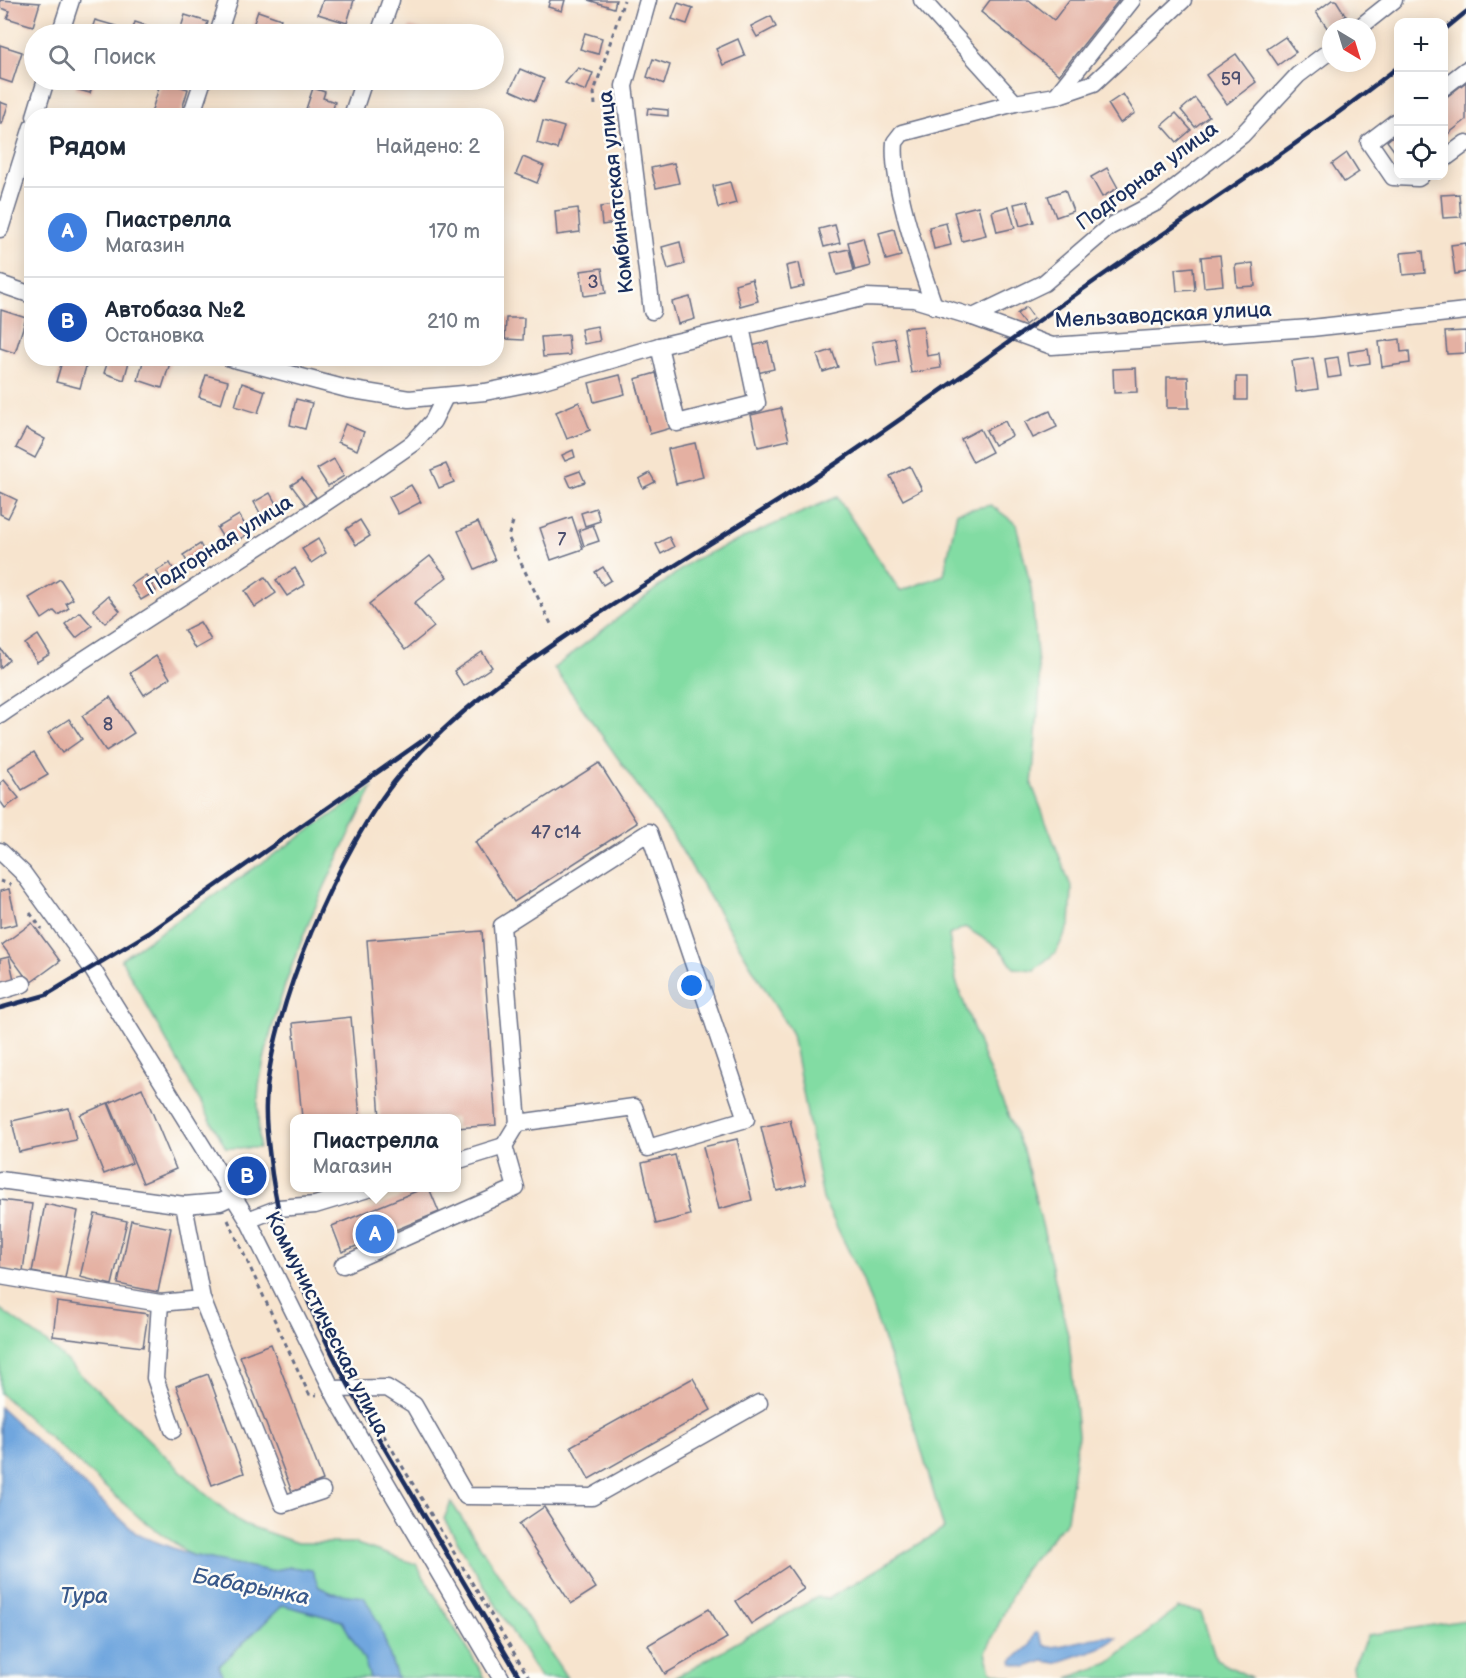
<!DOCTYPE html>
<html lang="ru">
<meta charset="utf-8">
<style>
:root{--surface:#fff;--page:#f2f2f3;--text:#1f2937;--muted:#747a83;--line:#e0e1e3;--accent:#b45309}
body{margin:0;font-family:"Balsamiq Sans",sans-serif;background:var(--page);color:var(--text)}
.controls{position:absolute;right:18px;top:18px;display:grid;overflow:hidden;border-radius:12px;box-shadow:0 3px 15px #0003}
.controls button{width:54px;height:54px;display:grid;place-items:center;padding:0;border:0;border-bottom:2px solid var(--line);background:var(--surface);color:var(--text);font:30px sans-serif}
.compass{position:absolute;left:1322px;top:18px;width:54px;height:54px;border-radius:50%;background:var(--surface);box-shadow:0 3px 15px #0003;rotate:142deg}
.you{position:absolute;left:692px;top:986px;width:21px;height:21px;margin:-15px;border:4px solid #fff;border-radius:50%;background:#1a73e8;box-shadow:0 0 0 9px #1a73e833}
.badge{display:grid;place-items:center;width:39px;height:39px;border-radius:50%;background:var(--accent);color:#fff;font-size:20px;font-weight:700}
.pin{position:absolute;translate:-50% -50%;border:3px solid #fff;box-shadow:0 2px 6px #0006}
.popup{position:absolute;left:290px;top:1114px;width:171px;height:78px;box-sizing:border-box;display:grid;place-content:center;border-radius:12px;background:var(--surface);filter:drop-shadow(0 2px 4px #0005);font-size:20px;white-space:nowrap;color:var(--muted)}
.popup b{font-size:22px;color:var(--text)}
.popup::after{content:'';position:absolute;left:50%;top:100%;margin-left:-12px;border:12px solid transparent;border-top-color:var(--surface)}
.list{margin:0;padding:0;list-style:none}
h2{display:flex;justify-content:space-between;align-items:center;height:78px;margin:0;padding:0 24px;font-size:26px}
h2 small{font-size:20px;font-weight:400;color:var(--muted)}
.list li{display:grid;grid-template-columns:39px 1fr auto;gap:18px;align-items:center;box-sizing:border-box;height:90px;padding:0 24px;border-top:2px solid var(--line)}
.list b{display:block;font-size:22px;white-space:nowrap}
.list p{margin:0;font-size:20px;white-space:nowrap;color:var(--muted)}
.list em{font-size:20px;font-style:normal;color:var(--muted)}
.icon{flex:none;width:33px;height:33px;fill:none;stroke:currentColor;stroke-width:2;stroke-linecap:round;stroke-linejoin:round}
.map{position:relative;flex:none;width:1466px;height:1678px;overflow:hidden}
.search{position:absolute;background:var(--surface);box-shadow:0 3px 15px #0003;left:24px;top:24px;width:480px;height:66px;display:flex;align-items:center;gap:15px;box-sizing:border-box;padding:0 21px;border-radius:33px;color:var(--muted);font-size:22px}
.panel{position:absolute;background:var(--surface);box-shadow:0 3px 15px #0003;left:24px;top:108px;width:480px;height:258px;border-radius:24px}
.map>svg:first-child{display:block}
.green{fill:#82dca3;stroke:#4e8680;stroke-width:1.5}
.water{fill:#70a6de;stroke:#466a9e;stroke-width:1.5}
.building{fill:#e4b0a2}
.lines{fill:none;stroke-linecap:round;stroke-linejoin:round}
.minor-casing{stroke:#686e85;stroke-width:19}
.path{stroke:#686e85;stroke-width:3;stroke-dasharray:4.5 4.5;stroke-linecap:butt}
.minor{stroke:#fff;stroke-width:16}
.rail{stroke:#1b2f5e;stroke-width:4.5}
.labels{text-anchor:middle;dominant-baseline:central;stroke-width:5;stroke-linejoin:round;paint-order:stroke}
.number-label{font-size:18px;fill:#4d4f6f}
.street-label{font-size:21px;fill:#1b2f5e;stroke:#fdfcf7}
.water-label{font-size:22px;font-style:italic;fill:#39598b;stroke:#fdfcf7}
</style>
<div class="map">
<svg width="1466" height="1678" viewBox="0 0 1466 1678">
<rect width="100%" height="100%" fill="#fdfcf7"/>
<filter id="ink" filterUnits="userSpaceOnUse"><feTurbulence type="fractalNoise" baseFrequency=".0167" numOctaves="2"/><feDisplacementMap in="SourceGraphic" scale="12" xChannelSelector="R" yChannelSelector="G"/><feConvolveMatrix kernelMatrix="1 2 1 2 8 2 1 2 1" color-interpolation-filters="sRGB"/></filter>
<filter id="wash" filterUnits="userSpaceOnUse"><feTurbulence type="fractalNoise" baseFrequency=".008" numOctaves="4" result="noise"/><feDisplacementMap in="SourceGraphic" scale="24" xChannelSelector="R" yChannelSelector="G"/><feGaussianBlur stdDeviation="1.35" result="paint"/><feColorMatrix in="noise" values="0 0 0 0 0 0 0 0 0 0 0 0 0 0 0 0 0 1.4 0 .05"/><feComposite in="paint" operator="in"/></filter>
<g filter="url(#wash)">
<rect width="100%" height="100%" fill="#f7e4ce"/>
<g class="green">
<polygon points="837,497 900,591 944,575 957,512 991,505 1016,524 1031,588 1040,687 1032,785 1072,889 1070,924 1056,952 1034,970 1014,968 999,948 965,927 949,935 956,981 986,1063 1023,1150 1040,1216 1069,1339 1078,1435 1067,1520 1023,1571 986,1652 991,1671 1013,1678 674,1678 817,1597 828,1599 944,1529 917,1435 862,1278 823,1199 792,1034 673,836 554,668 693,560"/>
<path d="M373,787c-47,93 -94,189 -113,293 -4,21 -1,47 -1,68h-33l-105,-189z"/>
<polygon points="0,1309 51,1346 203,1492 241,1523 297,1543 354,1543 416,1564 485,1678 397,1678 380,1626 332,1593 319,1587 314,1578 291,1567 270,1571 191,1555 141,1519 0,1393"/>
<polygon points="451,1502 567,1678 540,1678 444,1519"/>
<polygon points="283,1605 342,1621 364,1659 370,1678 224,1678 219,1666"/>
<polygon points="1178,1608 1201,1612 1216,1660 1252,1678 1068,1678 1109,1663"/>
<polygon points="1466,1620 1466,1678 1355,1678 1353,1666 1368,1635"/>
</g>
<g class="water">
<polygon points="0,1407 138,1535 191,1555 270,1571 291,1567 312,1570 319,1587 332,1593 364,1597 380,1626 397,1678 370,1678 364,1659 342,1621 283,1605 219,1666 224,1678 0,1678"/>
<path d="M1035,1633h3l6,12 4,2c21,0 53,-15 69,-9l-15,9 -46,16 -13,-2 -17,6 -13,-3 -1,-3 17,-15z"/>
</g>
<g id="blocks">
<g class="building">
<polygon points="0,0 40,3 33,26 7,18 10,11 0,8"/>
<polygon points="323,0 354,0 347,23 318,14"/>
<polygon points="550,0 565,0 562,11 548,7"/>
<polygon points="588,0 616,0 614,8"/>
<polygon points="990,0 1029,0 1054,20 1069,0 1119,0 1059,75 981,12"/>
<polygon points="1332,0 1336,0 1346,16 1328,29 1316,12"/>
<polygon points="678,3 693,8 687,24 672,19"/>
<polygon points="258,11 281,19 275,34 250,34"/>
<polygon points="185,15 208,22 204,34 179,34"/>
<polygon points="771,16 776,27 757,37 751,26"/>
<polygon points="95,20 116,26 114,34 90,34"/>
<polygon points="135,22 157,29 155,34 131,34"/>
<polygon points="410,26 436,34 407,34"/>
<polygon points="585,33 602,38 598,54 580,49"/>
<polygon points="1285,37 1296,52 1278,65 1267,49"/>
<polygon points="738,39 745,56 723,65 716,49"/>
<polygon points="0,45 22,52 12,83 0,79"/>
<polygon points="1236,54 1256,82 1227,104 1206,75"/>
<polygon points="653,59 670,65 664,84 647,77"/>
<polygon points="578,68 593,73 586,91 565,83"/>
<polygon points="520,69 544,79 535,101 510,90"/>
<polygon points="78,80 94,80 90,93 75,89"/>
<polygon points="312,80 340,80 338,86 321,81 320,85 311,82"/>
<polygon points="161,81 188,89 180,116 151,113"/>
<polygon points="1466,82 1466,120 1444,137 1444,99"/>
<polygon points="313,88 325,92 323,98 335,102 331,116 306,109"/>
<polygon points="1123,94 1135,113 1120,123 1108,104"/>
<polygon points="1195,98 1209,116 1195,127 1181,110"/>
<polygon points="0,102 8,105 2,124 0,124"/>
<polygon points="648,108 668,110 668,116 647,114"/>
<polygon points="305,111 318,115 318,116 304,116"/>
<polygon points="1176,113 1191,130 1177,142 1162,125"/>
<polygon points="543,121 564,127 557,149 537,143"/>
<polygon points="1398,132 1398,156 1387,141"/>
<polygon points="1347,153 1359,172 1344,182 1332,164"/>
<polygon points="523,157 544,166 537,183 516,174"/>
<polygon points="674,163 679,183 656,188 651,168"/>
<polygon points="1107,168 1118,188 1102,197 1091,177"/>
<polygon points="730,182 736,203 718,208 713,186"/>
<polygon points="1065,190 1073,211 1056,217 1048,196"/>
<polygon points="1459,194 1461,217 1443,218 1441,195"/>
<polygon points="1028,201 1034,222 1020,226 1014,204"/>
<polygon points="621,204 623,222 602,225 600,207"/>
<polygon points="978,206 986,235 962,241 954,212"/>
<polygon points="1009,206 1015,228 997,232 992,211"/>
<polygon points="578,208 580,232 557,235 555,211"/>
<polygon points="946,223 951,245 934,249 929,227"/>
<polygon points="835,225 840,243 824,247 819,229"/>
<polygon points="894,229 901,256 886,260 879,233"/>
<polygon points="863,238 870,266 855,270 848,242"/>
<polygon points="680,242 685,264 668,269 662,247"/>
<polygon points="1466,243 1466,272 1455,274 1451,245"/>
<polygon points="849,249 854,271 837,275 831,253"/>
<polygon points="1423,251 1425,273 1403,275 1401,253"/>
<polygon points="1220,255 1223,285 1204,287 1201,257"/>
<polygon points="799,263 804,286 791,289 786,266"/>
<polygon points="1253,263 1255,286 1237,287 1235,265"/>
<polygon points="1193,267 1195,290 1177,291 1175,269"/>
<polygon points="602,268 606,293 584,296 581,271"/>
<polygon points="752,279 758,301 740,306 735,284"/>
<polygon points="690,297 695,319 678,324 672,302"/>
<polygon points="1026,307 1034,318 1025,325 1017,314"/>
<polygon points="1,310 26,318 15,353 0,348"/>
<polygon points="506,318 524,318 523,340 505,339"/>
<polygon points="597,326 600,341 584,344 581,329"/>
<polygon points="923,326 927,356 939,354 941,368 911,373 904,328"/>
<polygon points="1466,331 1466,353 1447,354 1445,332"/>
<polygon points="568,335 570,355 543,357 541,337"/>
<polygon points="895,338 899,362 877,366 872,342"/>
<polygon points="1400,339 1401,352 1409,351 1410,363 1382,367 1379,342"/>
<polygon points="768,342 774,369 757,373 751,346"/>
<polygon points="1368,349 1370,363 1350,366 1348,352"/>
<polygon points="832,350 838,367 823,372 817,355"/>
<polygon points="1338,357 1341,376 1328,378 1325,359"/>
<polygon points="63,358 87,363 80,388 56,382"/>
<polygon points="109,358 130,358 124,380 104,373"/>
<polygon points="144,358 170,363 162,388 138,380"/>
<polygon points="1313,358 1318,389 1296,392 1292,361"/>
<polygon points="1136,368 1137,392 1114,393 1113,369"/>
<polygon points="656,373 671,428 650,434 635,379"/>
<polygon points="206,375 228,381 221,404 199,397"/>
<polygon points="620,375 625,394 594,402 589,383"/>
<polygon points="1167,377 1188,377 1189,408 1167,408"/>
<rect x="1236" y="377" width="11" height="23"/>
<polygon points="242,383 265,391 258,413 235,406"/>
<polygon points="296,399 312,403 305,429 290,425"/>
<polygon points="579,402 590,430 567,439 556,412"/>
<polygon points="781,408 789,440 758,447 751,415"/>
<polygon points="1050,411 1057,427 1033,438 1025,422"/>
<polygon points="1005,421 1012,436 994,445 986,430"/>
<polygon points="345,424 364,432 357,450 338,442"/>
<polygon points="26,429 45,439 35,458 16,448"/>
<polygon points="980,429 992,452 973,462 961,439"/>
<polygon points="695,443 703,477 676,484 668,449"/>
<polygon points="573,450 575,457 565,461 562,455"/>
<polygon points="334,459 344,476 328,486 317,469"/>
<polygon points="446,464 454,482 439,488 431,470"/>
<polygon points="910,466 922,490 903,500 890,476"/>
<polygon points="580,471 585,482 571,487 566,476"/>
<polygon points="650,473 655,482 643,488 639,479"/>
<polygon points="302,478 316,497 306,505 291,485"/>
<polygon points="411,485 421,502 398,514 389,497"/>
<polygon points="0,492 17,500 8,518 0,514"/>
<polygon points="270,493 280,511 264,520 254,502"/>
<polygon points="596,508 600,521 585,526 581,513"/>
<polygon points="239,515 250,533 228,546 217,528"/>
<polygon points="572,517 583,549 551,560 540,528"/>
<polygon points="360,520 370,536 356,545 346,529"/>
<polygon points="478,522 495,560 475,569 458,531"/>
<polygon points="593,525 599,541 584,546 579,530"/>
<polygon points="669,537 674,547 661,554 656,544"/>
<polygon points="318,539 326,553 311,563 302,549"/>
<polygon points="200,544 208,558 191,568 183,555"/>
<polygon points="430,556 447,577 414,603 434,627 405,650 369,604"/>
<polygon points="170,563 177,576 164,584 156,571"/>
<polygon points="603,567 611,580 603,585 595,572"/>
<polygon points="295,568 305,585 287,596 276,580"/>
<polygon points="146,575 156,591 141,600 131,585"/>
<polygon points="265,577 276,593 255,607 245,591"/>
<polygon points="60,579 73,599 66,603 69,608 58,615 54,611 42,619 29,598"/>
<polygon points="108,596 120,611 105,623 93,609"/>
<polygon points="80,612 92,626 76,638 65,624"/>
<polygon points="200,622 211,640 195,649 184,630"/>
<polygon points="38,635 50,654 37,662 25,644"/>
<polygon points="0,648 9,660 0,668"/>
<polygon points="482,652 492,667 464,686 454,671"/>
<polygon points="156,656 170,678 144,695 130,673"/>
<polygon points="110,697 134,733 106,751 82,716"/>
<polygon points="69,719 82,739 62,753 48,733"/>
<polygon points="34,752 48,775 22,790 8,768"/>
<polygon points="599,763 637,823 514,902 475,842"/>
<polygon points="4,780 19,798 5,808 0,801 0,783"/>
<polygon points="9,889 17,924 0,928 0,891"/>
<polygon points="32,923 60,961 30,983 2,945"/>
<polygon points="482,931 496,1125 456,1128 456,1118 380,1118 367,940"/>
<polygon points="9,957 15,984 0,988 0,959"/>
<polygon points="351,1017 360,1118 302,1118 293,1023"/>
<polygon points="142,1088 176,1169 143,1183 109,1103"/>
<polygon points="108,1103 132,1163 104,1174 80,1115"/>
<polygon points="69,1108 76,1140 19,1152 12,1121"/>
<polygon points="790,1120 806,1184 777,1191 761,1127"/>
<polygon points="737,1139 752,1200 719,1209 703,1147"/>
<polygon points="675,1155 690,1215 656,1224 642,1163"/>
<polygon points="424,1188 429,1188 439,1212 342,1252 332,1226"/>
<polygon points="0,1200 32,1204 23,1271 0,1268"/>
<polygon points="45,1204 78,1211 65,1278 32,1272"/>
<polygon points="95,1214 127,1221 112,1285 80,1277"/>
<polygon points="131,1220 171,1228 158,1292 118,1284"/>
<polygon points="57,1302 148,1314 143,1347 53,1336"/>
<polygon points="271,1344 323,1480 292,1492 240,1356"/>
<polygon points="208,1374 244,1473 212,1485 176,1386"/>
<polygon points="693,1378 711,1410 589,1479 571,1446"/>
<polygon points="544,1507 596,1588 571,1604 519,1524"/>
<polygon points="788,1566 804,1589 751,1624 736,1601"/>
<polygon points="709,1609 727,1638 665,1674 648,1645"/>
</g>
</g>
</g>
<g filter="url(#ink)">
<use href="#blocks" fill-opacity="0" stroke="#686e85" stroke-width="1.5"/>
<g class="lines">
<g class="minor-casing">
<g id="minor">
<polyline points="648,0 624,86 652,311"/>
<polyline points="922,0 1015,103 1056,96 1094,83 1183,0"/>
<polyline points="1360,27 1394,0"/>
<polyline points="60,34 71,0"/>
<polyline points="218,34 229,0"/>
<polyline points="379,34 391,0"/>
<polyline points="1444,87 1466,70"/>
<polyline points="1056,96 1132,0"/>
<polyline points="35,116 46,80"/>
<polyline points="191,116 203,80"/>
<polyline points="352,116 364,80"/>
<polyline points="1398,120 1369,142 1393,177 1418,178 1421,176"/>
<polyline points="1444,159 1466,143"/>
<polyline points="0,229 32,127"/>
<polyline points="0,284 32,295"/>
<path d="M934,306c-14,-42 -43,-121 -39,-164l7,-9 113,-30"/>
<polyline points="973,317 1044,283 1109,227 1157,202 1242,135 1298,75 1331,50"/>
<polyline points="659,346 677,423 757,403 741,327"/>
<polyline points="230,358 347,389 409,399 485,392 540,381 659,346 866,297 914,299 973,317 1052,346 1311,328 1466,311"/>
<path d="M0,715c137,-92 278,-177 413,-272l20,-22 12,-24"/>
<polyline points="0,851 23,873 91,967 248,1220 337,1399 501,1678"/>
<polyline points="0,991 23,984"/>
<polyline points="504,1146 518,1123 502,926 649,832 746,1119 648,1148 634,1107 518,1123"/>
<polyline points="0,1180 184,1205 220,1202 233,1196"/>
<polyline points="248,1220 279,1208 315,1205 371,1188"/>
<polyline points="343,1265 516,1188 504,1146 456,1161"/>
<polyline points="0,1276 160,1303 202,1299 184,1205"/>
<polyline points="202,1299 283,1504 322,1491"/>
<polyline points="160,1303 155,1378 173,1430"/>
<polyline points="332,1389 387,1388 414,1405 466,1496 592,1497 759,1403"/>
</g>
</g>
<g class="path">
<polyline points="595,105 594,92 624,0"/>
<polyline points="513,522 508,537 552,626"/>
<polyline points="0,881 11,885"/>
<polyline points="30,913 42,929"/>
<polyline points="228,1220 309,1394 317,1395"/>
<polyline points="365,1404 529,1678"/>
</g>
<use href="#minor" class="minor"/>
<g class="rail">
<polyline points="1444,30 1466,12"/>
<polyline points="0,1008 46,995 149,933 429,736"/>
<path d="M520,1678c-38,-64 -75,-128 -113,-192 -61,-102 -124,-207 -137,-327 -2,-18 -5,-37 -4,-55 2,-91 75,-259 133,-328 53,-63 120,-109 189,-155 71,-47 145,-91 217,-137 103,-67 201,-141 301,-211 98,-68 199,-132 292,-206"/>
</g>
</g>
</g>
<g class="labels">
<g class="number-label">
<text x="1231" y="79">59</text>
<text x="593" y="282">3</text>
<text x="562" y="539">7</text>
<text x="108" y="724">8</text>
<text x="556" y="832">47 с14</text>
</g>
<g class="street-label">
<text transform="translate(1147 176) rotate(-36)">Подгорная улица</text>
<text transform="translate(616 192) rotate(-96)">Комбинатская улица</text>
<text transform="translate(1163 315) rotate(-3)">Мельзаводская улица</text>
<text transform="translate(219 545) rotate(-32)">Подгорная улица</text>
<text transform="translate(327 1324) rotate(63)">Коммунистическая улица</text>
</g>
<g class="water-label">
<text transform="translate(251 1587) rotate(11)">Бабарынка</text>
<text x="84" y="1596">Тура</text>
</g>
</g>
</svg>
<div class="controls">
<button>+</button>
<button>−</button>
<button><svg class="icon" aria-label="locate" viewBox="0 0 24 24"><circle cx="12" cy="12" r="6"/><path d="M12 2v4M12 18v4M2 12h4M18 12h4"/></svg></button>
</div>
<svg class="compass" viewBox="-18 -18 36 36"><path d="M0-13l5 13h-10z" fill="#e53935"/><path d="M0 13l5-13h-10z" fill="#747a83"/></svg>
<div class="you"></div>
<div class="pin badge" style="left:375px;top:1234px;background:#3f7fe0">A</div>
<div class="popup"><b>Пиастрелла</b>Магазин</div>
<div class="pin badge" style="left:247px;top:1176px;background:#1a4fb4">B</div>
<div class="search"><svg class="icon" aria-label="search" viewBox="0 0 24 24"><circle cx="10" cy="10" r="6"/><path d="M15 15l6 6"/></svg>Поиск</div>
<section class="panel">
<h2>Рядом<small>Найдено: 2</small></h2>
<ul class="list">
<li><span class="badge" style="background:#3f7fe0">A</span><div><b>Пиастрелла</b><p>Магазин</p></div><em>170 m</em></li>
<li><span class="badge" style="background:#1a4fb4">B</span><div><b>Автобаза №2</b><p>Остановка</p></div><em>210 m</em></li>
</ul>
</section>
</div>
